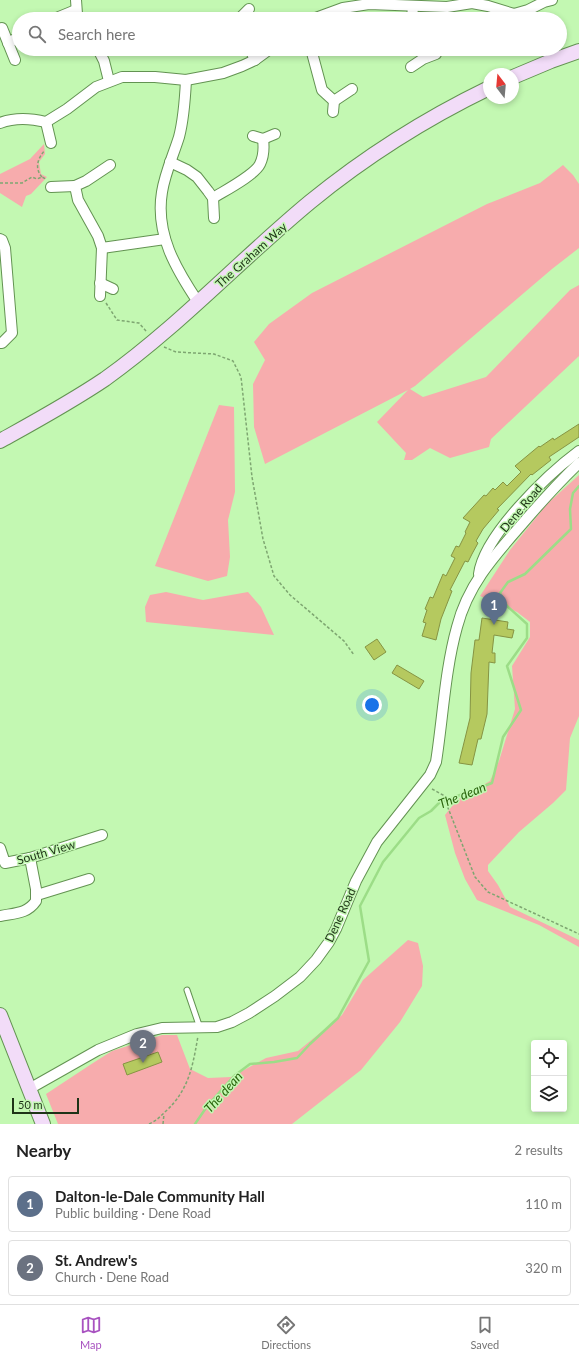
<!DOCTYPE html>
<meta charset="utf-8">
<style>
:root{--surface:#fff;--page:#f2f2f2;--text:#222;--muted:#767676;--line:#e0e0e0;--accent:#a852c0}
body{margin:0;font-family:Lato,sans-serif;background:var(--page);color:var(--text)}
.controls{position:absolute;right:12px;bottom:12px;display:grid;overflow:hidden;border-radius:4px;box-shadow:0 2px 6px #0003}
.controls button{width:36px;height:36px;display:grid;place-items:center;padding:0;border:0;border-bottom:1px solid var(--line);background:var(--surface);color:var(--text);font:20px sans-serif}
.compass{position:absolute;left:483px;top:68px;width:36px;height:36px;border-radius:50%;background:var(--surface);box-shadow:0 2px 6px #0003;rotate:344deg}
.scale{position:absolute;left:12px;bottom:10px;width:67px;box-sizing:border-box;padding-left:4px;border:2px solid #1e3317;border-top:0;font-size:11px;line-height:14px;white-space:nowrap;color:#1e3317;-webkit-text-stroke:3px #c3f8b2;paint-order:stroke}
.you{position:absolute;left:372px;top:705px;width:14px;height:14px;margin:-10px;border:3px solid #fff;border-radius:50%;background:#1a73e8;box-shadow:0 0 0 6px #1a73e833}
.badge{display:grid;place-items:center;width:26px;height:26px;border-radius:50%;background:var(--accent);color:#fff;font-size:13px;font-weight:700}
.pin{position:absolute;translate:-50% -33px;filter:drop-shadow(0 1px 2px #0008)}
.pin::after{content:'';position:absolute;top:21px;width:14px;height:12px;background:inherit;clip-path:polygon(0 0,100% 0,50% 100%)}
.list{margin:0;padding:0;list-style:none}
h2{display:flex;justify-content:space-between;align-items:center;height:52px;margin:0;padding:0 16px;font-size:17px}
h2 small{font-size:13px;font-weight:400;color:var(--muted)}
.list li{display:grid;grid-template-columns:26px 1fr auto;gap:12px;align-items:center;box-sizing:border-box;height:56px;margin:0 8px 8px;padding:0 8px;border:1px solid var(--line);border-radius:4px}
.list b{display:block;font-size:15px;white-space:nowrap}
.list p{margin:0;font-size:13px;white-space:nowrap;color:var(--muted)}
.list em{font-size:13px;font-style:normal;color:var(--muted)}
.icon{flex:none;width:22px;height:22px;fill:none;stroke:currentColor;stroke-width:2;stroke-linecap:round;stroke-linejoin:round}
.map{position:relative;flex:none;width:579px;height:1124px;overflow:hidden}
.search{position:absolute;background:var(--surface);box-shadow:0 2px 6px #0003;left:12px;right:12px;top:12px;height:44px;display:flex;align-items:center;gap:10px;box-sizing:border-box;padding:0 14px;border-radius:22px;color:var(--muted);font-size:15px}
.sheet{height:180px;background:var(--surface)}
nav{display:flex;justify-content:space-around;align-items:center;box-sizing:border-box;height:56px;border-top:1px solid var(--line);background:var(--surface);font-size:11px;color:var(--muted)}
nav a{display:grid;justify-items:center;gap:2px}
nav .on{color:var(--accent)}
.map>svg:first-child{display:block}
.green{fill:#f7acad}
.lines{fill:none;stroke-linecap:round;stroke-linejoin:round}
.stream{stroke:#9cdd87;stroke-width:2.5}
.building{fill:#b5c95f;stroke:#869443}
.service-casing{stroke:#639352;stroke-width:7}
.minor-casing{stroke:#639352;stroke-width:12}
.secondary-casing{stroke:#639352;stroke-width:16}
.path{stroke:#7ea671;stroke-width:1.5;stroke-dasharray:3 2;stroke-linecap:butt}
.service{stroke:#fff;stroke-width:5}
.minor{stroke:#fff;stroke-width:10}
.secondary{stroke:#f2dcf8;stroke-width:14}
.labels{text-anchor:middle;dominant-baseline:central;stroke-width:3;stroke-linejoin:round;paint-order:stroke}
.street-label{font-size:12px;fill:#1e3317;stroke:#c3f8b2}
.water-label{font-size:13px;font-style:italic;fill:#2a650d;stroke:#c3f8b2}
</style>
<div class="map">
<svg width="579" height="1124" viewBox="0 0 579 1124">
<rect width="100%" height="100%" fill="#c3f8b2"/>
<g class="green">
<polygon points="44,144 45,154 39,162 41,174 47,177 31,194 26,196 22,207 0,193 0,174 30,159"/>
<polygon points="563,165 573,175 579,184 579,248 552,269 415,386 410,389 423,397 486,377 570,290 579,285 579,356 491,439 489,447 450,458 430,448 412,460 404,460 406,453 377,422 408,390 265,464 254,427 253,384 265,360 254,342 269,324 312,293 487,204 540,183"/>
<polygon points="219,405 234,407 235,492 228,520 230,557 227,576 208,581 155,566"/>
<polygon points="579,475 579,716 570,738 566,790 553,803 519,832 488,865 488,871 498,885 510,907 579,940 579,947 539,925 477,900 465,879 455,853 445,815 457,800 490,781 499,761 515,709 512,666 530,637 530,622 517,612 480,596 510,550 547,504"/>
<polygon points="166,592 203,600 248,592 261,607 274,635 146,622 145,607 150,595"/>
<polygon points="408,940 418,943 423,966 422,986 400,1022 361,1070 292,1124 58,1124 46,1094 93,1063 112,1051 162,1035 177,1035 190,1069 208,1078 231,1077 266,1058 298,1051 342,1015 363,980"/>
</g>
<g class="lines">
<polyline class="stream" points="195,1124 208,1105 234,1076 250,1064 274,1062 297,1058 310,1044 338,1018 369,961 360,906 383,862 419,818 431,811 439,803 492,783 503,737 521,710 507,666 527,638 527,624 507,606 500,593 508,582 525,574 571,529 570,509 573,493 579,486"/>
</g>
<g class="building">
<polygon points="579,424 579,437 549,457 551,460 532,475 531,474 497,509 499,510 483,529 476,541 478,543 472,554 468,562 465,561 450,590 452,591 441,619 436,640 422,636 426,623 423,622 427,610 425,609 430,597 433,598 443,574 446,576 455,558 451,556 456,546 459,547 466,533 465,532 470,522 463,518 484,495 486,496 493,488 495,490 503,482 507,486 521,472 515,466 539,446 540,447 553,438 554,440"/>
<polygon points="482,618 508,622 507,629 514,630 512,638 494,635 492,653 495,653 495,663 489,662 487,714 481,739 478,739 472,765 459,763 470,718 471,673 475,640 479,640"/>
<polygon points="377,639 386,652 374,660 365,647"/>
<polygon points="397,665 424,681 419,689 392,673"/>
<polygon points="158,1052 162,1062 127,1075 123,1064"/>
</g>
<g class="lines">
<g class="service-casing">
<polyline id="service" points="187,990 200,1028"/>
</g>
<g class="minor-casing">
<g id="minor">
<polyline points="76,0 77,14 80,19"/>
<polyline points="54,19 76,10"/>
<polyline points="239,19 249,9"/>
<polyline points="313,19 343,8 369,4 447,7 472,3 488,6 514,14 528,10 544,2 552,0"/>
<polyline points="412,19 413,6"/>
<polyline points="2,28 15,60"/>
<polyline points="8,43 19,37"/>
<polyline points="98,49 104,61 109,81"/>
<polyline points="250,49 255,60"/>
<polyline points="311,49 322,90 334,101 333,112"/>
<polyline points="411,67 423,59 436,54"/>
<path d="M186,80c-1,20 -2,38 -7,57 -6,19 -14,36 -17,55 -7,42 14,77 36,110"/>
<polyline points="334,101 352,89"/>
<polyline points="46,122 51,143"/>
<path d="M0,123c15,-6 30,-5 46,-1l21,-13 29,-22 26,-10h33l31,3 37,-7 19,-7 13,-6 15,-11"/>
<polyline points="253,136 263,139 275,134"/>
<polyline points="170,162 187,170 197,177 208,191 213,198 214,218"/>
<polyline points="51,187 75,186"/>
<path d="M213,198c11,-7 42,-23 47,-34 4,-8 4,-17 3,-25"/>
<polyline points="0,239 2,240 5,248 12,333 2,343 0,343"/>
<polyline points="102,248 165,239"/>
<polyline points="100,283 113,289"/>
<polyline points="100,296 102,248 98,236 78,200 75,186 86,181 110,165"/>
<path d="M479,574c5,-39 69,-100 100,-123"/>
<polyline points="0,848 5,863 30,858 102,835"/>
<polyline points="37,895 89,879"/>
<path d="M0,916c15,-3 27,-2 36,-15v-12l-6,-31"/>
<path d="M29,1089l69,-39 39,-16 25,-6 55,-1 15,-5 17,-9 26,-17 25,-19 16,-17 13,-18 7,-13 20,-48 21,-39 53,-67 6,-13c7,-45 9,-92 21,-135 11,-43 38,-72 66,-104 18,-21 36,-41 56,-60"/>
</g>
</g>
<g class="secondary-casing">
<g id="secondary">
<polyline points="513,77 551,61 579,51"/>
<path d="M0,441c36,-20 71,-39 105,-62 73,-52 135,-119 205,-177 55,-45 115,-83 179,-114"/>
<polyline points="0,1015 43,1124"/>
</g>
</g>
<g class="path">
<path d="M42,177c-8,-9 -4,-19 3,-27"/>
<polyline points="0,183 22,183 32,177 37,179 42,177 46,179"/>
<polyline points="106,303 117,320 139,323 147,332"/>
<polyline points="164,347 176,352 214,354 233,361 241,377 252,477 263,539 274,576 290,595 344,641 354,655"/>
<polyline points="432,789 443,795 475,877 488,892 579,934"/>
<path d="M149,1124c7,-3 12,-8 17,-13 23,-21 27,-46 32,-75"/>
<polyline points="163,1124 164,1114"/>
</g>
<use href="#service" class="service"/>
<use href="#minor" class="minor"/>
<use href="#secondary" class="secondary"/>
</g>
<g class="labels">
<g class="street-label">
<text transform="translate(251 255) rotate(-42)">The Graham Way</text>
<text transform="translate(521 508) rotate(-50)">Dene Road</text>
<text transform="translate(46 852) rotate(-16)">South View</text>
<text transform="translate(340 915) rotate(-66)">Dene Road</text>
</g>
<g class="water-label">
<text transform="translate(462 795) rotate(-22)">The dean</text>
<text transform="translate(223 1092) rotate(-48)">The dean</text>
</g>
</g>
</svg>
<div class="controls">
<button><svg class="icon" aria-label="locate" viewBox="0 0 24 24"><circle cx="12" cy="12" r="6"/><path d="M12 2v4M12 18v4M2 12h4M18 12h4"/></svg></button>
<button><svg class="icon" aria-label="layers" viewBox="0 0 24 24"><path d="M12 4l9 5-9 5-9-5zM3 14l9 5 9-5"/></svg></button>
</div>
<svg class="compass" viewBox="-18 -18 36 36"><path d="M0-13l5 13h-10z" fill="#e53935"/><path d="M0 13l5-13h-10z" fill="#767676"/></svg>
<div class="scale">50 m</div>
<div class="you"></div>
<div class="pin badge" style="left:494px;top:625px;background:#5c6f8a">1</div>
<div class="pin badge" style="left:143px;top:1063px;background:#6b7280">2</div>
<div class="search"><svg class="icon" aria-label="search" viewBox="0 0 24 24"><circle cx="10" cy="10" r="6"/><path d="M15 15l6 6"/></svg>Search here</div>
</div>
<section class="sheet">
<h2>Nearby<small>2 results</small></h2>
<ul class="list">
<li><span class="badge" style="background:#5c6f8a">1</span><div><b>Dalton-le-Dale Community Hall</b><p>Public building · Dene Road</p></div><em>110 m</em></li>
<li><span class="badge" style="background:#6b7280">2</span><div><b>St. Andrew's</b><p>Church · Dene Road</p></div><em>320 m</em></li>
</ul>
</section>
<nav>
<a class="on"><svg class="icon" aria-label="map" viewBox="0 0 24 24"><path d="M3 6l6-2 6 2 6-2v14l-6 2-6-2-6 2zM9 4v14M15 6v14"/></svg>Map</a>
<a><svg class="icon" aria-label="directions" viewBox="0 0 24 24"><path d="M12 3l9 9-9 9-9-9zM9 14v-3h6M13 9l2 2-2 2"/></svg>Directions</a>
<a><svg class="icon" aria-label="saved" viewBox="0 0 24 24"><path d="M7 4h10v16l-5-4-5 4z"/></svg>Saved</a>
</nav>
